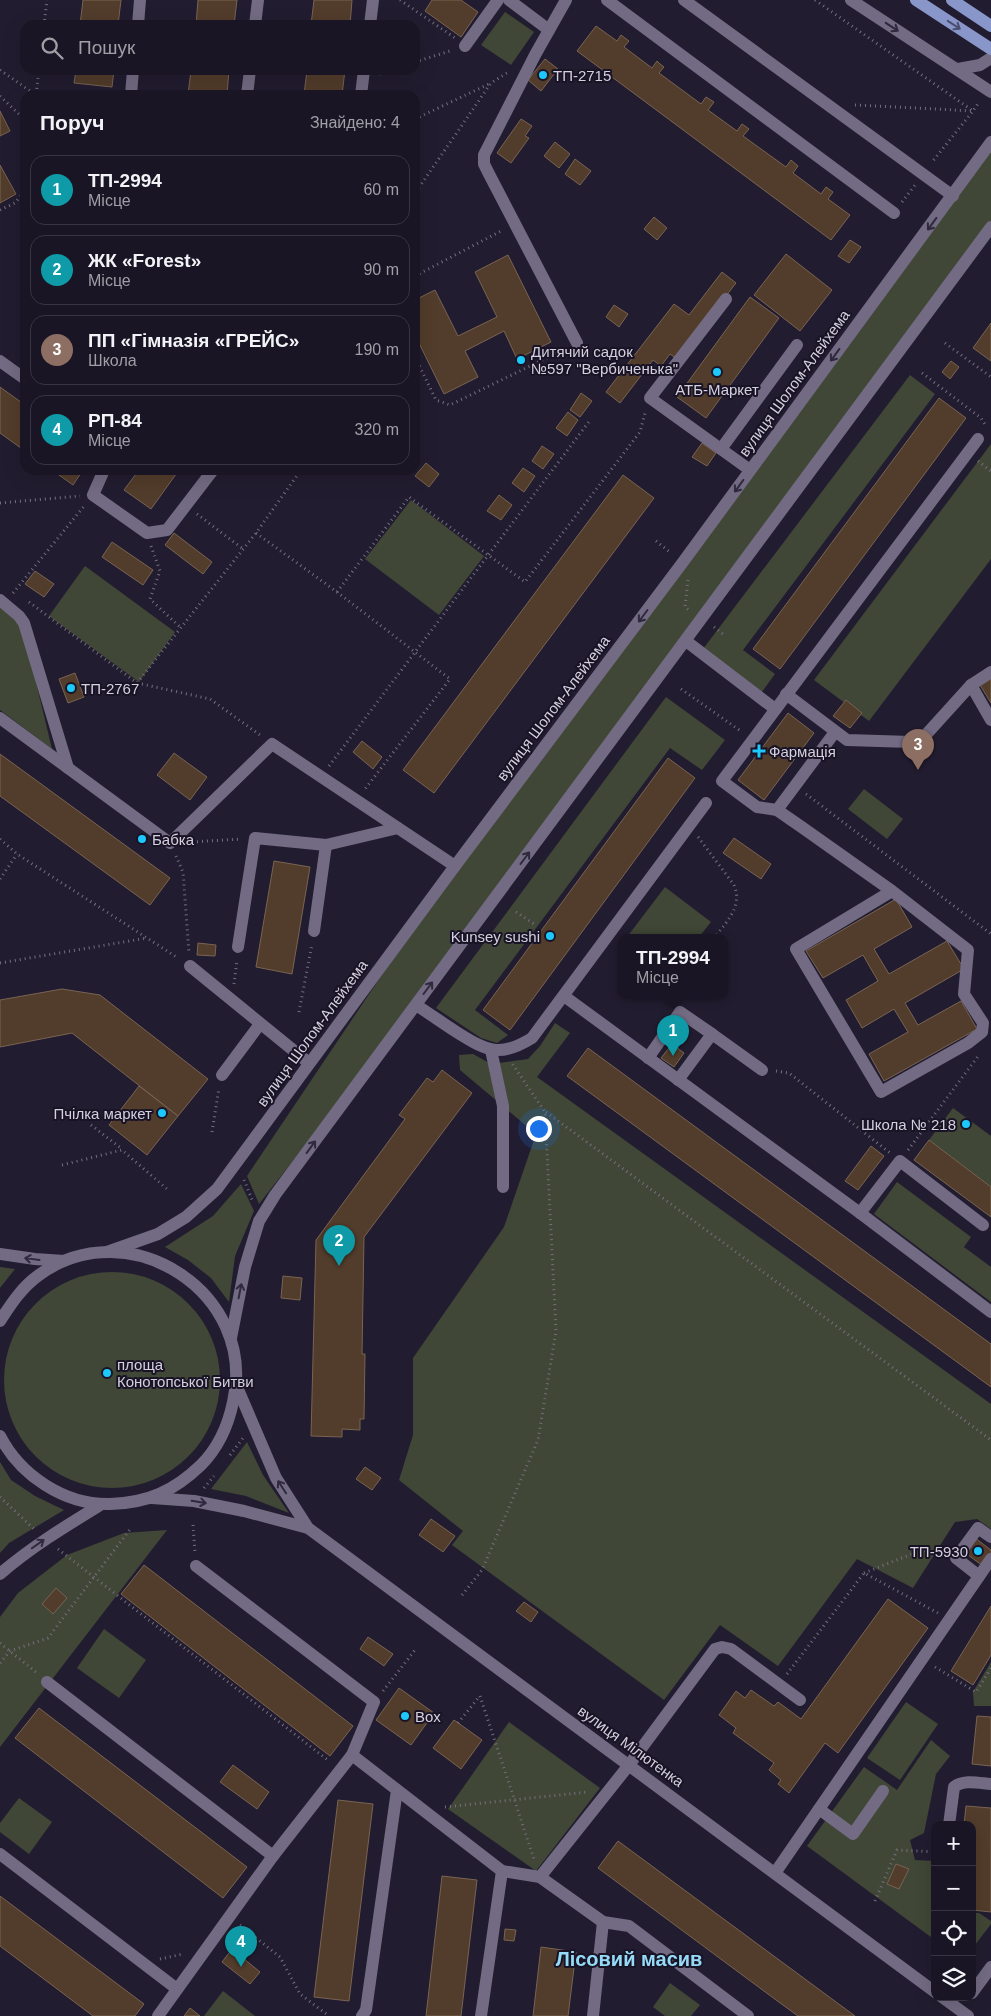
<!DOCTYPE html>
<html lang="uk">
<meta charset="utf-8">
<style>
:root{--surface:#1a1524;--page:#231e2c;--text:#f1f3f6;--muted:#9f9fa6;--line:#383441;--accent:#d93025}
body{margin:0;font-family:Helvetica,sans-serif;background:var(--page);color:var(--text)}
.controls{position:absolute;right:15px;bottom:15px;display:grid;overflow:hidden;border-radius:10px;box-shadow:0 5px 20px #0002}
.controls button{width:45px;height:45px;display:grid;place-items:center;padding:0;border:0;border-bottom:1px solid var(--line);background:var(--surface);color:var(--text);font:25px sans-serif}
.you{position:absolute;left:538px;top:1128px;width:18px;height:18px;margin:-12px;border:4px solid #fff;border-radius:50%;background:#1a73e8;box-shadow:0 0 0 8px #1a73e833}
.badge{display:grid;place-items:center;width:32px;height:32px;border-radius:50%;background:var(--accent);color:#fff;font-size:16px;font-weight:700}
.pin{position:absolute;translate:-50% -41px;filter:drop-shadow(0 1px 2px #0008)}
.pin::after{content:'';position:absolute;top:26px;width:18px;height:15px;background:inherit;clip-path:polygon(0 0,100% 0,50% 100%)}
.popup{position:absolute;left:618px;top:934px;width:110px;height:65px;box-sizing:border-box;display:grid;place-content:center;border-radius:10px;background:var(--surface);filter:drop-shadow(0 1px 4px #0005);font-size:16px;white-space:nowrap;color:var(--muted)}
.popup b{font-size:19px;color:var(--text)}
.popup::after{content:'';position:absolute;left:50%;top:100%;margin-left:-10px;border:10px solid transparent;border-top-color:var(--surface)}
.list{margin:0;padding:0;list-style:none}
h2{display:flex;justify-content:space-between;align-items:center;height:65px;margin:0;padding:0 20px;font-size:21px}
h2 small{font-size:16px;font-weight:400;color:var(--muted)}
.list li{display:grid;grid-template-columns:32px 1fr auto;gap:15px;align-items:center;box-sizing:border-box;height:70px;margin:0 10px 10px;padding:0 10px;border:1px solid var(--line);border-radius:15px}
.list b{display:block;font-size:19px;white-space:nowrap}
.list p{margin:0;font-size:16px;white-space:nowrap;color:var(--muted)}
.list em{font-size:16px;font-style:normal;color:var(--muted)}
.icon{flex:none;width:28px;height:28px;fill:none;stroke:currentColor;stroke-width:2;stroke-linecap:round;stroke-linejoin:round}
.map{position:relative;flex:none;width:991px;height:2016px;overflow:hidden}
.search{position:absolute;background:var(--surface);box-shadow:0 5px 20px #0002;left:20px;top:20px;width:400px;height:55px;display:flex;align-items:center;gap:12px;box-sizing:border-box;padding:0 18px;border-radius:15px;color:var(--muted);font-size:19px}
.panel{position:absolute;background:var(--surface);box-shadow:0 5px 20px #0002;left:20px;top:90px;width:400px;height:385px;border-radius:15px}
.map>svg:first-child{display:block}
.green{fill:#404736}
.building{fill:#523c2b;stroke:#796453}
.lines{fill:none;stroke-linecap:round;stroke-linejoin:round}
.path{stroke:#746f80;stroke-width:3;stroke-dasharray:1 4;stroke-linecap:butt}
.minor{stroke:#726b83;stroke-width:12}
.major{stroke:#8896c9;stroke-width:12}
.oneway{stroke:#4b4e6f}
.oneway2{stroke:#2f293d}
.poi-dot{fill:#1dc9fc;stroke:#191326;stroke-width:2}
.labels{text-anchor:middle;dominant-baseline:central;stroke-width:4;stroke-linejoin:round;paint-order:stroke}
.poi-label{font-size:15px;fill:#d4d0de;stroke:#191326;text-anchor:start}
.street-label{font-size:15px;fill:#d4d0de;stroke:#191326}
.district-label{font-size:20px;font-weight:bold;fill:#95dbf7;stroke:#191326}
</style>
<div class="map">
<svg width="991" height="2016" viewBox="0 0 991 2016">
<rect width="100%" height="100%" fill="#221c30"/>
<g class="green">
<polygon points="505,12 534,32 511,65 481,45"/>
<polygon points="991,142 991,227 416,1005 259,1204 247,1176 455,866"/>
<polygon points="910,375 935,394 743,650 775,674 761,693 703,649"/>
<polygon points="991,444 991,559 869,721 814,680"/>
<polygon points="411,500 484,556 439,615 365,559"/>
<polygon points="85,566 175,632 139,682 49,616"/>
<polygon points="0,606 22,624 52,749 0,710"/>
<polygon points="666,697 725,740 702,770 670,748 475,1010 508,1035 497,1043 481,1038 436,1008"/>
<polygon points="864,789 903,819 887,839 848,809"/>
<polygon points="665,887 711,922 699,937 627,937"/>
<polygon points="555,1023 570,1033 537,1077 991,1404 991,1529 977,1519 955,1522 913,1588 857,1559 778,1666 720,1625 664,1700 452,1545 463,1531 399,1480 413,1435 413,1358 504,1227 536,1134 460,1070 459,1055 473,1054 491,1064 528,1059 540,1046"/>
<polygon points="953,1108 991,1136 991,1187 929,1140"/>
<polygon points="897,1182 971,1237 964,1247 991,1267 991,1302 874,1214"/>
<polygon points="241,1184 254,1211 235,1256 229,1302 211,1278 188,1260 165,1247 213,1216"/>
<polygon points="0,1267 15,1269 0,1288"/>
<circle cx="112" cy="1380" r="108"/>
<polygon points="247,1442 263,1475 289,1513 246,1496 211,1489"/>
<polygon points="0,1462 11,1480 35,1496 64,1510 9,1543 0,1553"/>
<polygon points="167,1530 0,1747 0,1617 18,1593 67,1555 124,1533"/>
<polygon points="104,1629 146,1660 119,1698 77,1668"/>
<polygon points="991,1662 991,1706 974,1706 973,1692"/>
<polygon points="906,1702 938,1724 900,1780 867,1758"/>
<polygon points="509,1722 600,1788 536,1871 448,1809"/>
<polygon points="931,1740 950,1756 936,1774 924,1833 910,1840 915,1860 935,1861 935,1940 807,1846 864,1767 897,1790"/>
<polygon points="19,1798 52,1822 29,1854 0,1832 0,1823"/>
<polygon points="972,1913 979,1913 991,1921 991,1924 972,1949"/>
<polygon points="670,1983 700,2005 691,2016 665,2016 653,2007"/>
<polygon points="223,1991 255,2016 204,2016"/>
</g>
<g class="building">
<polygon points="83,0 121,0 118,25 80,25"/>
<polygon points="198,0 237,0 234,25 196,25"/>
<polygon points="314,0 352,0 350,25 311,25"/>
<polygon points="432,0 461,0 478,12 461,37 425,11"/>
<polygon points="596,26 617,41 621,35 629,41 624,47 652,68 657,61 660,64 664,67 659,73 701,104 706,97 714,102 708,110 737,131 742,124 745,126 749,129 743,136 786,167 791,160 798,166 793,173 821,194 826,187 833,192 828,199 850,215 831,240 577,51"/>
<polygon points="545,59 558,69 541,91 528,80"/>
<polygon points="76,70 114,70 112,87 74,83"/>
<polygon points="191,70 229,70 227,95 188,95"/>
<polygon points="307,70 345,70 342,95 304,95"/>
<polygon points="0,111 10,131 0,136"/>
<polygon points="521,119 532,126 525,136 529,138 511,163 497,153"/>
<polygon points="555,142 570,154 559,168 544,156"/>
<polygon points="575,159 591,171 580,185 565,174"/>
<polygon points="0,165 16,194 0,203"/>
<polygon points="654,217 667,228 657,240 644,229"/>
<polygon points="850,240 861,247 849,263 838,256"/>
<polygon points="786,254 832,290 800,331 754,295"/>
<polygon points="508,255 551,342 517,359 504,331 465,351 478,377 444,394 415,335 415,300 435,290 458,336 497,317 475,272"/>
<polygon points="722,272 736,283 677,359 670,354 661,366 653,360 620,403 606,392 674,304 689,315"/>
<polygon points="750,297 779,318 706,418 677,397"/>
<polygon points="614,305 628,314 619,327 606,317"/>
<polygon points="991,323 991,361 973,348"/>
<polygon points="951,361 959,367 950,379 942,372"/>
<polygon points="0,387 25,405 25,451 0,433"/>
<polygon points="581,393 592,401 580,417 570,410"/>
<polygon points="939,398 966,418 780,669 753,649"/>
<polygon points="568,412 578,420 567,436 556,428"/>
<polygon points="702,443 716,453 707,466 692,457"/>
<polygon points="542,446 554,454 543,469 532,461"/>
<polygon points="426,463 439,474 429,487 415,476"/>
<polygon points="523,468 535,476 524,492 512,483"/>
<polygon points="52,470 83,470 73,485"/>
<polygon points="139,470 179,470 151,509 124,490"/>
<polygon points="623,475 654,498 434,793 403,770"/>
<polygon points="499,495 512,505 501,520 487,511"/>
<polygon points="174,533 212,562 203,574 165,545"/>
<polygon points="112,542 153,570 143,585 102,557"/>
<polygon points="35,571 54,584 44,597 25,584"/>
<polygon points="75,673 84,697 68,703 59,679"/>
<polygon points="991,678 991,703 980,685"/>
<polygon points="846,700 862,713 850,728 833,716"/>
<polygon points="788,713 814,733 764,800 738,780"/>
<polygon points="362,741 382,757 373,769 353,752"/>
<polygon points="174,753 207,777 190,800 157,775"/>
<polygon points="0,754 170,878 150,905 0,796"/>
<polygon points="668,758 695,778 510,1030 483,1010"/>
<polygon points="734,838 771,864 761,879 723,853"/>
<polygon points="274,861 310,867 292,974 256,967"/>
<polygon points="896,899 912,927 874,949 889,974 947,941 964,969 905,1003 918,1025 961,1001 977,1029 884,1081 869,1054 908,1032 894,1009 862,1028 846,1000 878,981 863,955 823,978 806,951"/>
<polygon points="198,943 216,945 215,956 197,955"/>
<polygon points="62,989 100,995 208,1079 178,1116 72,1033 0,1047 0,1000"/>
<polygon points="672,1044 684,1053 674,1067 661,1058"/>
<polygon points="588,1048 991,1344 991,1387 567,1076"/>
<polygon points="442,1070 472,1093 364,1237 362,1354 365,1354 364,1419 360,1419 360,1430 342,1429 342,1437 311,1436 316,1240 405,1119 399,1115 427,1078 433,1082"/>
<polygon points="139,1086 178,1116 147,1155 109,1125"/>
<polygon points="929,1140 991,1187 991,1217 914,1160"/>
<polygon points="871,1146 884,1156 858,1190 845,1181"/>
<polygon points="283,1276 302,1278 300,1300 281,1298"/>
<polygon points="365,1467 381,1478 372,1490 356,1479"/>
<polygon points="431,1519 455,1536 443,1552 419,1535"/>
<polygon points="975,1538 991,1550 991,1555 983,1566 964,1552"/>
<polygon points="144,1565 353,1726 330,1756 121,1594"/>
<polygon points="56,1588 67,1598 53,1614 42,1604"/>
<polygon points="888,1599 928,1628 838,1753 825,1743 789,1793 778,1784 781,1780 769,1770 774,1763 733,1733 736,1728 719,1715 736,1691 745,1698 751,1690 774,1706 778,1702 801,1719"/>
<polygon points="524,1602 538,1612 531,1622 516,1611"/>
<polygon points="991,1606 991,1655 973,1685 951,1671"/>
<polygon points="368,1637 393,1654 384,1666 360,1649"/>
<polygon points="399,1688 434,1713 411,1745 376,1720"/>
<polygon points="39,1708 247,1867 223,1898 15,1738"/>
<polygon points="977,1716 991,1717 991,1766 972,1764"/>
<polygon points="454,1720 482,1740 461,1769 433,1748"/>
<polygon points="233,1765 269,1792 257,1809 220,1782"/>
<polygon points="338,1800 373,1804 349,2001 314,1997"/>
<polygon points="966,1806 991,1808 991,1912 972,1910 972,1825 964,1825"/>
<polygon points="618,1841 855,2016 798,2016 772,1997 598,1868"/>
<polygon points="896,1864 909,1869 899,1889 887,1884"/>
<polygon points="442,1876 477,1880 461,2016 426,2016"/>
<polygon points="0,1896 144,2004 135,2016 93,2016 0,1946"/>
<polygon points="505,1929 516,1930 514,1941 504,1940"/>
<polygon points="541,1947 576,1952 568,2016 533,2016"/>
<polygon points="232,1949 260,1972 250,1984 222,1962"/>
<polygon points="190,2008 200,2016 184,2016"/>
</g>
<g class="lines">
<g class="path">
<polyline points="400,0 455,38"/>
<polyline points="815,0 973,111 932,162"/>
<polyline points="44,25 47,0"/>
<polyline points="415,62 453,50"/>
<polyline points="0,70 36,95 39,70"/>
<polyline points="379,74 392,70"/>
<polyline points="0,96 25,120"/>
<polyline points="855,105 973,111 979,102"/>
<polyline points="415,119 491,83"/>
<polyline points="415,191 418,189 491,83 510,71"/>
<polyline points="902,202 915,185"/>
<polyline points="0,210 15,203 25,191"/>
<polyline points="415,276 503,230"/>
<polyline points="945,343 991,377"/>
<polyline points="415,357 436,400 450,405 565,349"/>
<polyline points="922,373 981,418 986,426"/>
<polyline points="978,461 991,471"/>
<polyline points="0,503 80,496"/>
<polyline points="197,514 243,549"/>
<polyline points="256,533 337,592 450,679 365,789"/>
<polyline points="656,541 671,553"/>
<polyline points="151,546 160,571 150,599 181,628"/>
<polyline points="688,580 685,607 690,611"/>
<polyline points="337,592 409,497 525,582 640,432 645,413"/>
<polyline points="13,593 85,505"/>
<polyline points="29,602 137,683 210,699 260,735"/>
<polyline points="714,627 723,634"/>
<polyline points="137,683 256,533 301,470"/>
<polyline points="681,689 742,732"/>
<polyline points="329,766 591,419"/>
<polyline points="806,794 991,934"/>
<path d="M698,837l36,48c9,21 -7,36 -19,52"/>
<polyline points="0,839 17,854 178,958"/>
<polyline points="192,842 241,839"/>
<polyline points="176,856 183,872 189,953"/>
<polyline points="0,879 17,854"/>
<polyline points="516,912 534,924"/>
<polyline points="0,963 147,938"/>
<polyline points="234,984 237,960"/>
<polyline points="299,1012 312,944"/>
<polyline points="776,1071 789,1073 890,1153"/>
<polyline points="546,1112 991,1440"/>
<polyline points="91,1125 122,1149"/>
<polyline points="212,1132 219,1088"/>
<polyline points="908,1150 979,1055"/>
<polyline points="62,1165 122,1150 167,1189"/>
<polyline points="244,1180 253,1202"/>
<polyline points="230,1455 243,1438"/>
<polyline points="204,1488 214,1476"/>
<polyline points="0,1497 34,1529"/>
<polyline points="193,1525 195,1552"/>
<polyline points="58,1549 329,1761"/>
<polyline points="864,1573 922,1550 943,1555"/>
<polyline points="462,1595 482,1570 538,1440 556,1331 545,1112 511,1062"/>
<polyline points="0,1643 37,1673"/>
<polyline points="0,1663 10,1651 48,1638 131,1528"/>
<polyline points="935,1667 976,1692 991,1668"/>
<polyline points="787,1674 864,1573 938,1613"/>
<polyline points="383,1691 415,1650"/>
<polyline points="480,1696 534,1859"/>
<polyline points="458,1723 479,1697"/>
<polyline points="445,1807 588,1792"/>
<polyline points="875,1901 897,1850 935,1852"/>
<polyline points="240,1925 280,1957 300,1994 329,2016"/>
<polyline points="160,1959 183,1954"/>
</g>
<g class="minor">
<polyline points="509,0 549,30"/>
<polyline points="566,0 535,55 484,155 484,164 489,174 577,343"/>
<polyline points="607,0 894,213"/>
<polyline points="684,0 953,196"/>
<polyline points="851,0 991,92"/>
<polyline points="138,25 140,0"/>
<polyline points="255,25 258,0"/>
<polyline points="370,25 373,0"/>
<polyline points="465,46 498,0"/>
<polyline points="958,69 980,65 991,58"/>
<polyline points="131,95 133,70"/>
<polyline points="247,95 250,70"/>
<polyline points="361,95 364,70"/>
<polyline points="726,299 650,398 750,470"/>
<polyline points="0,361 25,379"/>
<polyline points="721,449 797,345"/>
<polyline points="104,470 93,495 147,533 167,530 213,470"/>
<polyline points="0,600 19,616 24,623 68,768"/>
<polyline points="686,641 775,709"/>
<polyline points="971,685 991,720"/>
<polyline points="786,694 847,740 911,742 923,738 971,685 991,672"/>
<polyline points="0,718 170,843 272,744 455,866"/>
<polyline points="777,810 835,732"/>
<polyline points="892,891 796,949 881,1092 968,1043 982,1032 983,1023 964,994 968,950 892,891 803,828 777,810 757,807 722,781 978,439"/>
<polyline points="314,931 326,845"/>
<polyline points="238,947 255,838 326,845 398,828"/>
<polyline points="190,966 309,1063"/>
<polyline points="564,996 860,1213 991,1312"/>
<path d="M416,1005c14,9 28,19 42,28 29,18 42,25 74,5l174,-235"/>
<polyline points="491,1050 503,1106 503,1187"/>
<polyline points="648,1058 680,1012 712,1034"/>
<polyline points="222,1075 260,1024"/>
<polyline points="678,1080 712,1034 762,1070"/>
<polyline points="860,1213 900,1161 983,1225"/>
<polyline points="107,1252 158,1234 186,1217 217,1189 455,866 683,562 991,142"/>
<polyline points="0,1254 35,1259 64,1261"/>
<path d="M0,1321c11,-17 22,-34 39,-46 90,-65 219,18 194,127 -5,24 -15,46 -32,63 -27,26 -53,38 -91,39 -46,1 -90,-29 -110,-68"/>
<polyline points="231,1338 245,1267 259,1221 275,1195 991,227"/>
<polyline points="237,1387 276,1478 308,1528 935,1992"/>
<polyline points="152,1498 194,1501 244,1511 308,1528"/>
<path d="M0,1574c31,-27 66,-48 102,-70"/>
<polyline points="979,1576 956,1558 978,1528 991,1537"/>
<polyline points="47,1682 273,1856"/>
<polyline points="352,1755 502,1871 540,1877 603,1922 629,1926 748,2016"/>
<polyline points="819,1809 853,1834 883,1791"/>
<path d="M949,1825l5,-38c10,-8 25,-4 37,-3"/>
<polyline points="0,1854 177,1989"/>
<polyline points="775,1873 991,1559"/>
<polyline points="540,1877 629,1765 715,1649 722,1647 731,1649 800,1700"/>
<polyline points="972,1993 991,1967"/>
<polyline points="942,1997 968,2016"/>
<polyline points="158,2016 273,1856 352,1755 374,1702 196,1566"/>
<polyline points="362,2016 366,2010 397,1790"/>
<polyline points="481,2016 502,1871"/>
<polyline points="593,2016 603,1922"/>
</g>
<g class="major">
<polyline points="916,0 991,49"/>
<polyline points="952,0 991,26"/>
</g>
</g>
<defs><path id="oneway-shaft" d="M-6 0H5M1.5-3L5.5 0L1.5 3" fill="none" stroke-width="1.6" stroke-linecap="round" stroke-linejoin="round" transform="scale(1.25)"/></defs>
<use class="oneway" href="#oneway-shaft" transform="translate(954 25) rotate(33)"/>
<g class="oneway2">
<use href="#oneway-shaft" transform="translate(892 27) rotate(33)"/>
<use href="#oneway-shaft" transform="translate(932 224) rotate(126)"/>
<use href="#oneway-shaft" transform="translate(835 355) rotate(126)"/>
<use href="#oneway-shaft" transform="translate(739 486) rotate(126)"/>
<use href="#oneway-shaft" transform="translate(643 616) rotate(127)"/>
<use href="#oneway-shaft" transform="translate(525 858) rotate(-53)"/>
<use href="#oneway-shaft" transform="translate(428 988) rotate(-53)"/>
<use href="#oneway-shaft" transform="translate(311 1147) rotate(-54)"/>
<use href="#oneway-shaft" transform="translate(32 1259) rotate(-172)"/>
<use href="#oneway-shaft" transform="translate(240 1291) rotate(-79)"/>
<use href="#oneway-shaft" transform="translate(282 1487) rotate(-123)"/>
<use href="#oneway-shaft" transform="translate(199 1502) rotate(9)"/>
<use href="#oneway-shaft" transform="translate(38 1544) rotate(-35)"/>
</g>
<g class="poi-dot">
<circle cx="543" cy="75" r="5"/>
<circle cx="521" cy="360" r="5"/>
<circle cx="717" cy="372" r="5"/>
<circle cx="71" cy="688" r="5"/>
<path d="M756.5 743.5h5v5h5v5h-5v5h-5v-5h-5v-5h5z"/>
<circle cx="142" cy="839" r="5"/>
<circle cx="550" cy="936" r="5"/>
<circle cx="162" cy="1113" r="5"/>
<circle cx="966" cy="1124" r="5"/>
<circle cx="107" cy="1373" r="5"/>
<circle cx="978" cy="1551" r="5"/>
<circle cx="405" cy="1716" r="5"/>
</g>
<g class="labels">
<g class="poi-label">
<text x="553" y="75">ТП-2715</text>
<text x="531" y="351">Дитячий садок<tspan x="531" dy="17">№597 "Вербиченька"</tspan></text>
<text x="717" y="389" text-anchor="middle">АТБ-Маркет</text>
<text x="81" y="688">ТП-2767</text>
<text x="769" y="751">Фармація</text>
<text x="152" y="839">Бабка</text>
<text x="540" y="936" text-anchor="end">Kunsey sushi</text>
<text x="152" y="1113" text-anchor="end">Пчілка маркет</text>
<text x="956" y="1124" text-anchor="end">Школа № 218</text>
<text x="117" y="1364">площа<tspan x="117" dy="17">Конотопської Битви</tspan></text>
<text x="968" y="1551" text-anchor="end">ТП-5930</text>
<text x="415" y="1716">Box</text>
</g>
<g class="street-label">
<text transform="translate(794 383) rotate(-54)">вулиця Шолом-Алейхема</text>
<text transform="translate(553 708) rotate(-53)">вулиця Шолом-Алейхема</text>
<text transform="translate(312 1033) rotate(-54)">вулиця Шолом-Алейхема</text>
<text transform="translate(631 1746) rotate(36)">вулиця Мілютенка</text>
</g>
<g class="district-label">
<text x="629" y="1959">Лісовий масив</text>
</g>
</g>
</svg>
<div class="controls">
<button>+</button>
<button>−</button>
<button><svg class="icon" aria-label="locate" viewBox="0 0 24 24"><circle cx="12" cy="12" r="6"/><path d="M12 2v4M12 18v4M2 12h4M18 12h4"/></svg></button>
<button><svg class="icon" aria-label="layers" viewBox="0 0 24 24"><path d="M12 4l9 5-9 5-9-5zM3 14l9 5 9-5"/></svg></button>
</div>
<div class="you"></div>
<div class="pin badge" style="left:673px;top:1056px;background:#0f9aa8">1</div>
<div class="popup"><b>ТП-2994</b>Місце</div>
<div class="pin badge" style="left:339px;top:1266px;background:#0f9aa8">2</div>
<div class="pin badge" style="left:918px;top:770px;background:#8d6e63">3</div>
<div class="pin badge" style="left:241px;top:1967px;background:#0f9aa8">4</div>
<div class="search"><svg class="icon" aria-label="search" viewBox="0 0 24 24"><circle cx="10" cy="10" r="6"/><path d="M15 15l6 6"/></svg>Пошук</div>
<section class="panel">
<h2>Поруч<small>Знайдено: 4</small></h2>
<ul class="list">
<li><span class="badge" style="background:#0f9aa8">1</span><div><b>ТП-2994</b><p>Місце</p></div><em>60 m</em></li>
<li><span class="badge" style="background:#0f9aa8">2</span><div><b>ЖК «Forest»</b><p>Місце</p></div><em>90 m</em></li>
<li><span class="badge" style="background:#8d6e63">3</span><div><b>ПП «Гімназія «ГРЕЙС»</b><p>Школа</p></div><em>190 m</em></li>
<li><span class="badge" style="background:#0f9aa8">4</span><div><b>РП-84</b><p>Місце</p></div><em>320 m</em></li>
</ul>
</section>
</div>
